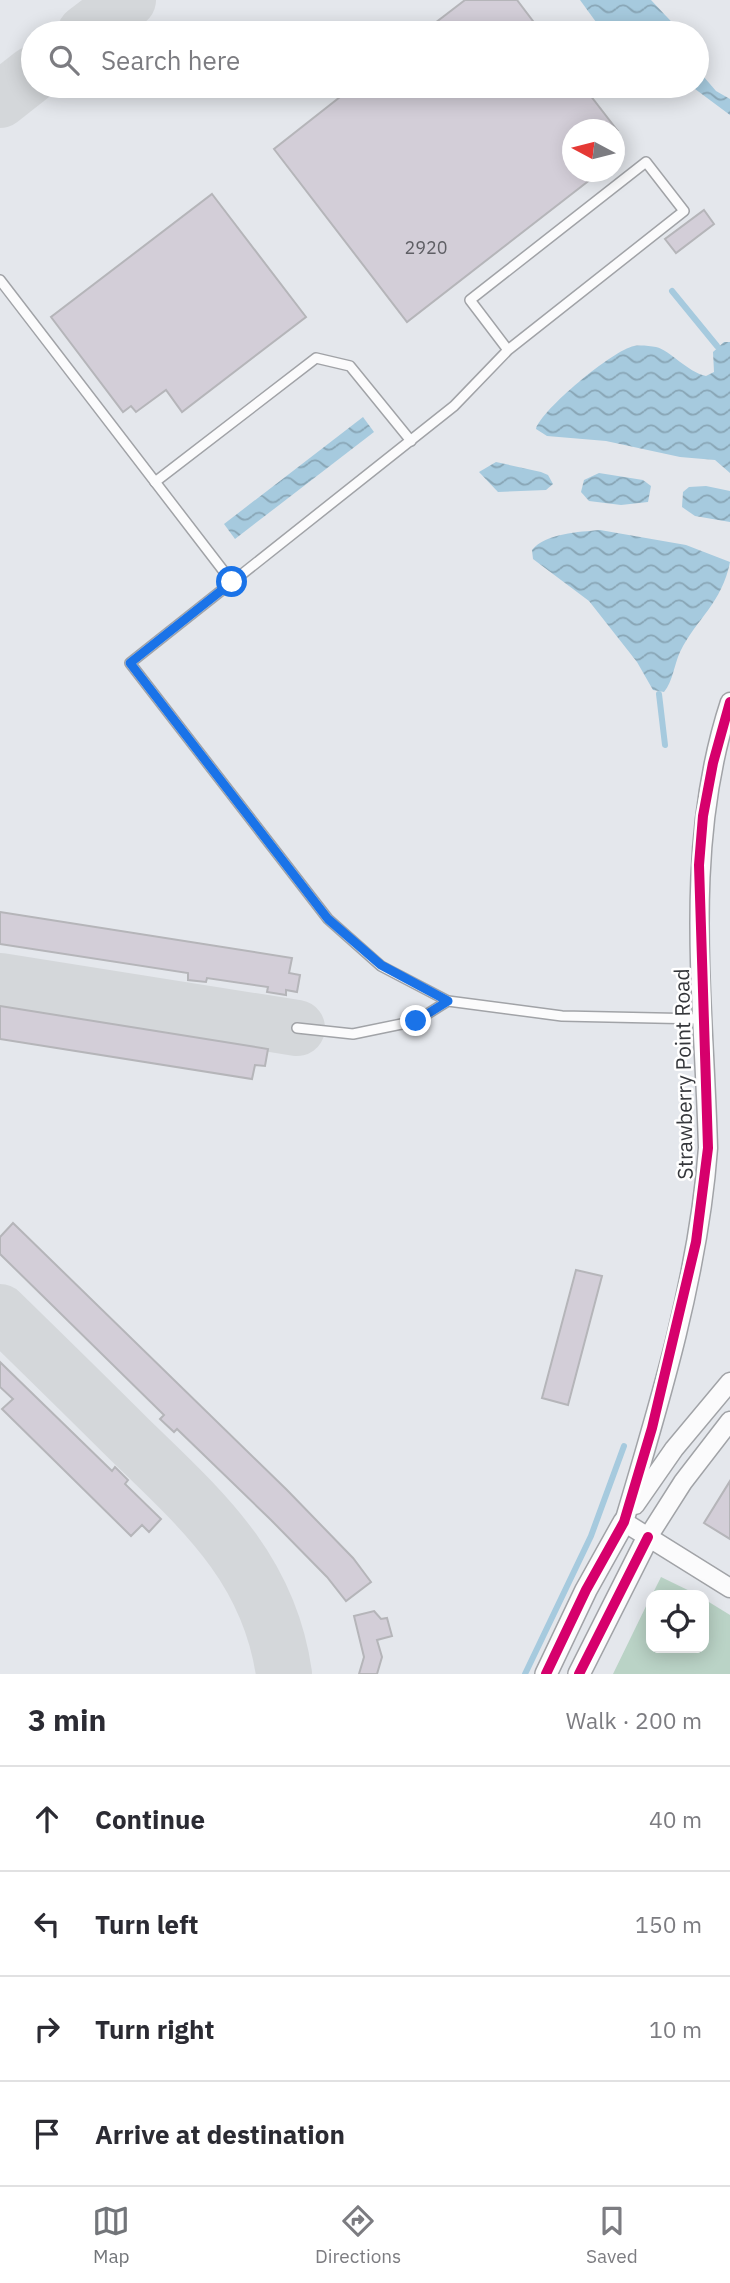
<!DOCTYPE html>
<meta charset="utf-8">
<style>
:root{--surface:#fff;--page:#f2f2f3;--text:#2b2b33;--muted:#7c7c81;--line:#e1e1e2;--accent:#727579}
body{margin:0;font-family:"IBM Plex Sans",sans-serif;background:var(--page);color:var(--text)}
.controls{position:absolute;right:21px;bottom:21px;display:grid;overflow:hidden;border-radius:14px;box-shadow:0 4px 18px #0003}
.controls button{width:63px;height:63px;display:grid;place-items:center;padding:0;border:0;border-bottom:2px solid var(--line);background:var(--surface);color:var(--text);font:35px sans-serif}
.compass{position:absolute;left:562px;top:119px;width:63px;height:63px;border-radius:50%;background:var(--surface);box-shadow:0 4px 18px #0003;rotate:277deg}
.stop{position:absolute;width:21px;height:21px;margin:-16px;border:5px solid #1a73e8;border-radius:50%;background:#fff}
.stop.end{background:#1a73e8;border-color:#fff;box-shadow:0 2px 7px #0008}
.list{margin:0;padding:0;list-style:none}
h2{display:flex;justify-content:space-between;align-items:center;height:91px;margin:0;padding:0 28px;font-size:30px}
h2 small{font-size:23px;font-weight:400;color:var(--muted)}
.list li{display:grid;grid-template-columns:46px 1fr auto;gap:21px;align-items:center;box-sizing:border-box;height:105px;padding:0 28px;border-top:2px solid var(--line)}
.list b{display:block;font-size:26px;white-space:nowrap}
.list em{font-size:23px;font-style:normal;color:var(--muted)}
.icon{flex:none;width:38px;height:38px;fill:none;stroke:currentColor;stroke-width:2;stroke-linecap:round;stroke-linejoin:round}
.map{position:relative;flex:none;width:730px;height:1674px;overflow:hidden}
.search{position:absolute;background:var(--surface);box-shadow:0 4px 18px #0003;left:21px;right:21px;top:21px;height:77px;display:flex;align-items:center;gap:18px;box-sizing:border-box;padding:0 24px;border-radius:38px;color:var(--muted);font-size:26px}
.sheet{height:511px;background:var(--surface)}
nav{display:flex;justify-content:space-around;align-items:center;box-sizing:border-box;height:98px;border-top:2px solid var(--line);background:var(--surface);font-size:19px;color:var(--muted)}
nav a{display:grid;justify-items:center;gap:4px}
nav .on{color:var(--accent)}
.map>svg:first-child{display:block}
.green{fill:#bad3c6}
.water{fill:url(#water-waves)}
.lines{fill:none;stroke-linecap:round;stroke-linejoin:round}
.stream{stroke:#a6cade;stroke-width:6}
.taxiway{stroke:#d4d7da;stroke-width:56}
.building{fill:#d3ced8;stroke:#b5b5b9;stroke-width:2}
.service-casing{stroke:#a1a3a7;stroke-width:12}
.minor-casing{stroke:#a1a3a7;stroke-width:21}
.tertiary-casing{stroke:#a1a3a7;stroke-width:24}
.service{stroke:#fbfbfc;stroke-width:9}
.minor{stroke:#fbfbfc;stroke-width:18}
.tertiary{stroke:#fbfbfc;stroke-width:21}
.cycleway-casing{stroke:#fff;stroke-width:15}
.cycleway{stroke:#d6006c;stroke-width:10}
.route{stroke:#1a73e8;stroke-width:9}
.labels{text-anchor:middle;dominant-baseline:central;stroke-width:5;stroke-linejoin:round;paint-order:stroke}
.number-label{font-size:18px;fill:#5f5f65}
.street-label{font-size:21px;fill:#35373b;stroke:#fff}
</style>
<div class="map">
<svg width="730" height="1674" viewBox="0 0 730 1674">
<defs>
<pattern id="water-waves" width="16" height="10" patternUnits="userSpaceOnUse" patternTransform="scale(1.75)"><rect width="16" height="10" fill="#a6cade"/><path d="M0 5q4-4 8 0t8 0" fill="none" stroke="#88a5b5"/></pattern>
</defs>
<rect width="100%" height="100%" fill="#e4e7ec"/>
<g class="green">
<polygon points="661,1577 698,1595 652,1595"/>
<polygon points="651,1596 651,1648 704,1648 704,1599 730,1615 730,1674 613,1674"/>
</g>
<g class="water">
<polygon points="580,0 651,0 682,33 604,33"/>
<polygon points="697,69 716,91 730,99 730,115 691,86 697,86"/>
<path d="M724,342h6v131l-15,-13 -35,-3 -74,-16 -59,-5 -11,-7c5,-19 77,-79 98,-83 6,-1 16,0 22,1 14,3 31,25 50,29l8,-4 -1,-20z"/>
<polygon points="363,417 374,432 235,539 224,524"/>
<polygon points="496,462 541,472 548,475 553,484 546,490 498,492 479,472"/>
<polygon points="599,473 643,480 651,486 648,502 621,505 589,501 581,492 584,480"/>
<polygon points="706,486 730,491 730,522 695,516 682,507 683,492 689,487"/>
<path d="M600,530l86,15 44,17c-8,41 -33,56 -50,90 -6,13 -7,29 -16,40l-11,-2 -16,-28 -48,-61 -56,-42 -1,-9c14,-17 47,-18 68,-20z"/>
</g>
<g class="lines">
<g class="stream">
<polyline points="672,291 717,346"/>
<polyline points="659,694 665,745"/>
<polyline points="525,1674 591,1536 624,1446"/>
</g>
<g class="taxiway">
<polyline points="85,33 128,0"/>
<polyline points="0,100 33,74"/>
<polyline points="0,981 297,1028"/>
<path d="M0,1312c43,42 86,84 129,127 73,71 140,129 155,235"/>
</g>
</g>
<g class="building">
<polygon points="465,0 517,0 542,33 422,33"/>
<polygon points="354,86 583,86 617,130 572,130 572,172 600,172 407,322 274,149"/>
<polygon points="212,194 306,317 182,412 166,390 136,412 131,406 123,412 51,317"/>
<polygon points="704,210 714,224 676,253 665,239"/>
<polygon points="0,912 292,958 289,973 300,975 297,992 286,990 286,995 267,992 268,987 207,978 206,982 188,980 188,973 0,944"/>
<polygon points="0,1006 268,1049 265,1066 255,1065 252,1079 0,1039"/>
<polygon points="13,1223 287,1490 353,1558 371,1582 346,1601 327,1577 271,1520 177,1429 174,1432 160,1419 164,1415 0,1254 0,1237"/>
<polygon points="576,1270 602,1276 568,1405 542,1398"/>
<polygon points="0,1362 112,1471 115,1467 128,1480 125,1484 161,1519 149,1532 142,1525 131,1536 2,1409 13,1399 0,1387"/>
<polygon points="730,1481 730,1539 704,1523"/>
<polygon points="374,1611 381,1619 387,1618 392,1636 377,1640 382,1657 377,1674 359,1674 364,1657 354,1616"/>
</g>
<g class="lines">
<g class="service-casing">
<g id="service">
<polyline points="0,280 232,582"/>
<polyline points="508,350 470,300 646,162 684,211 508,350 454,406 130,663 328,919 381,966 448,1001 562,1016 702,1019"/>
<polyline points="155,482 316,358 350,366 411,441"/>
<polyline points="297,1028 353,1034 416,1021 448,1001"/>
</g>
</g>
<g class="minor-casing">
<g id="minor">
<polyline points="635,1505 674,1449 730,1382"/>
<path d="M624,1522c36,-120 75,-249 84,-374 -4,-150 -26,-300 22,-446"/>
<polyline points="624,1522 730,1588"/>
<polyline points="648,1537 683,1482 730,1421"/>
</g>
</g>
<g class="tertiary-casing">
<g id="tertiary">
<polyline points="546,1674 586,1590 624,1522"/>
<polyline points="579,1674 648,1537"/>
</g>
</g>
<use href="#service" class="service"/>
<use href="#minor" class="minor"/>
<use href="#tertiary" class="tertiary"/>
<g class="cycleway-casing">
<g id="cycleway">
<polyline points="546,1674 586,1590 624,1522 652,1428 696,1242 708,1148 699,865 703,816 713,763 730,702"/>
<polyline points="579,1674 648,1537"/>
</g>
</g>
<use href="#cycleway" class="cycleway"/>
</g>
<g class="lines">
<polyline class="route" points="232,582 130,663 328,919 381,965 448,1001 416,1021"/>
</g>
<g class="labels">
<g class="number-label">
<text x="426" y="247">2920</text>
</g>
<g class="street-label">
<text transform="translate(683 1074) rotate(-91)">Strawberry Point Road</text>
</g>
</g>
</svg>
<div class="controls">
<button><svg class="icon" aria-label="locate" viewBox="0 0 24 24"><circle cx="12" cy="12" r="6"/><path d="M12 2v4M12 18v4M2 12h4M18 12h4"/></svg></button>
</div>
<svg class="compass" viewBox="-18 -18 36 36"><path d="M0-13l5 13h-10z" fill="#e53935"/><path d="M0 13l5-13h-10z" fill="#7c7c81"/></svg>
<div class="stop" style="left:232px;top:582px"></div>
<div class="stop end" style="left:416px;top:1021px"></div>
<div class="search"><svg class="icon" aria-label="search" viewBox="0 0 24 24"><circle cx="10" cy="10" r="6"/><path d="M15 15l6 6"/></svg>Search here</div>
</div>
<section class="sheet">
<h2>3 min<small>Walk · 200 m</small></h2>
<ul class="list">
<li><svg class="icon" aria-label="ahead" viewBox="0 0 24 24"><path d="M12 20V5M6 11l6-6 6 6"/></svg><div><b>Continue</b></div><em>40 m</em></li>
<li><svg class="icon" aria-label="left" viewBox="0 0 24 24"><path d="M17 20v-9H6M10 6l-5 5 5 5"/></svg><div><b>Turn left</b></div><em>150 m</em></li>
<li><svg class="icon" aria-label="right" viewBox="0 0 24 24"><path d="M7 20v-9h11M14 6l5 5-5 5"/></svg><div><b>Turn right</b></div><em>10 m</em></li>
<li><svg class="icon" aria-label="arrive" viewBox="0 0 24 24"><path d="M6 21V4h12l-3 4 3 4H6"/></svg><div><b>Arrive at destination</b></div></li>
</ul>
</section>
<nav>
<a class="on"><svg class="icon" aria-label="map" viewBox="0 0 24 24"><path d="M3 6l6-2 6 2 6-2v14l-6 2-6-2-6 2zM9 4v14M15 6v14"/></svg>Map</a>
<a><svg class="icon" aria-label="directions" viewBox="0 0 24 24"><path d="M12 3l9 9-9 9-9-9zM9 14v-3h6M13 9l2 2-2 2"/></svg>Directions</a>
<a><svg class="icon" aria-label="saved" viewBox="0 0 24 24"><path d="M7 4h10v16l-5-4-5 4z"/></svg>Saved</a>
</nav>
